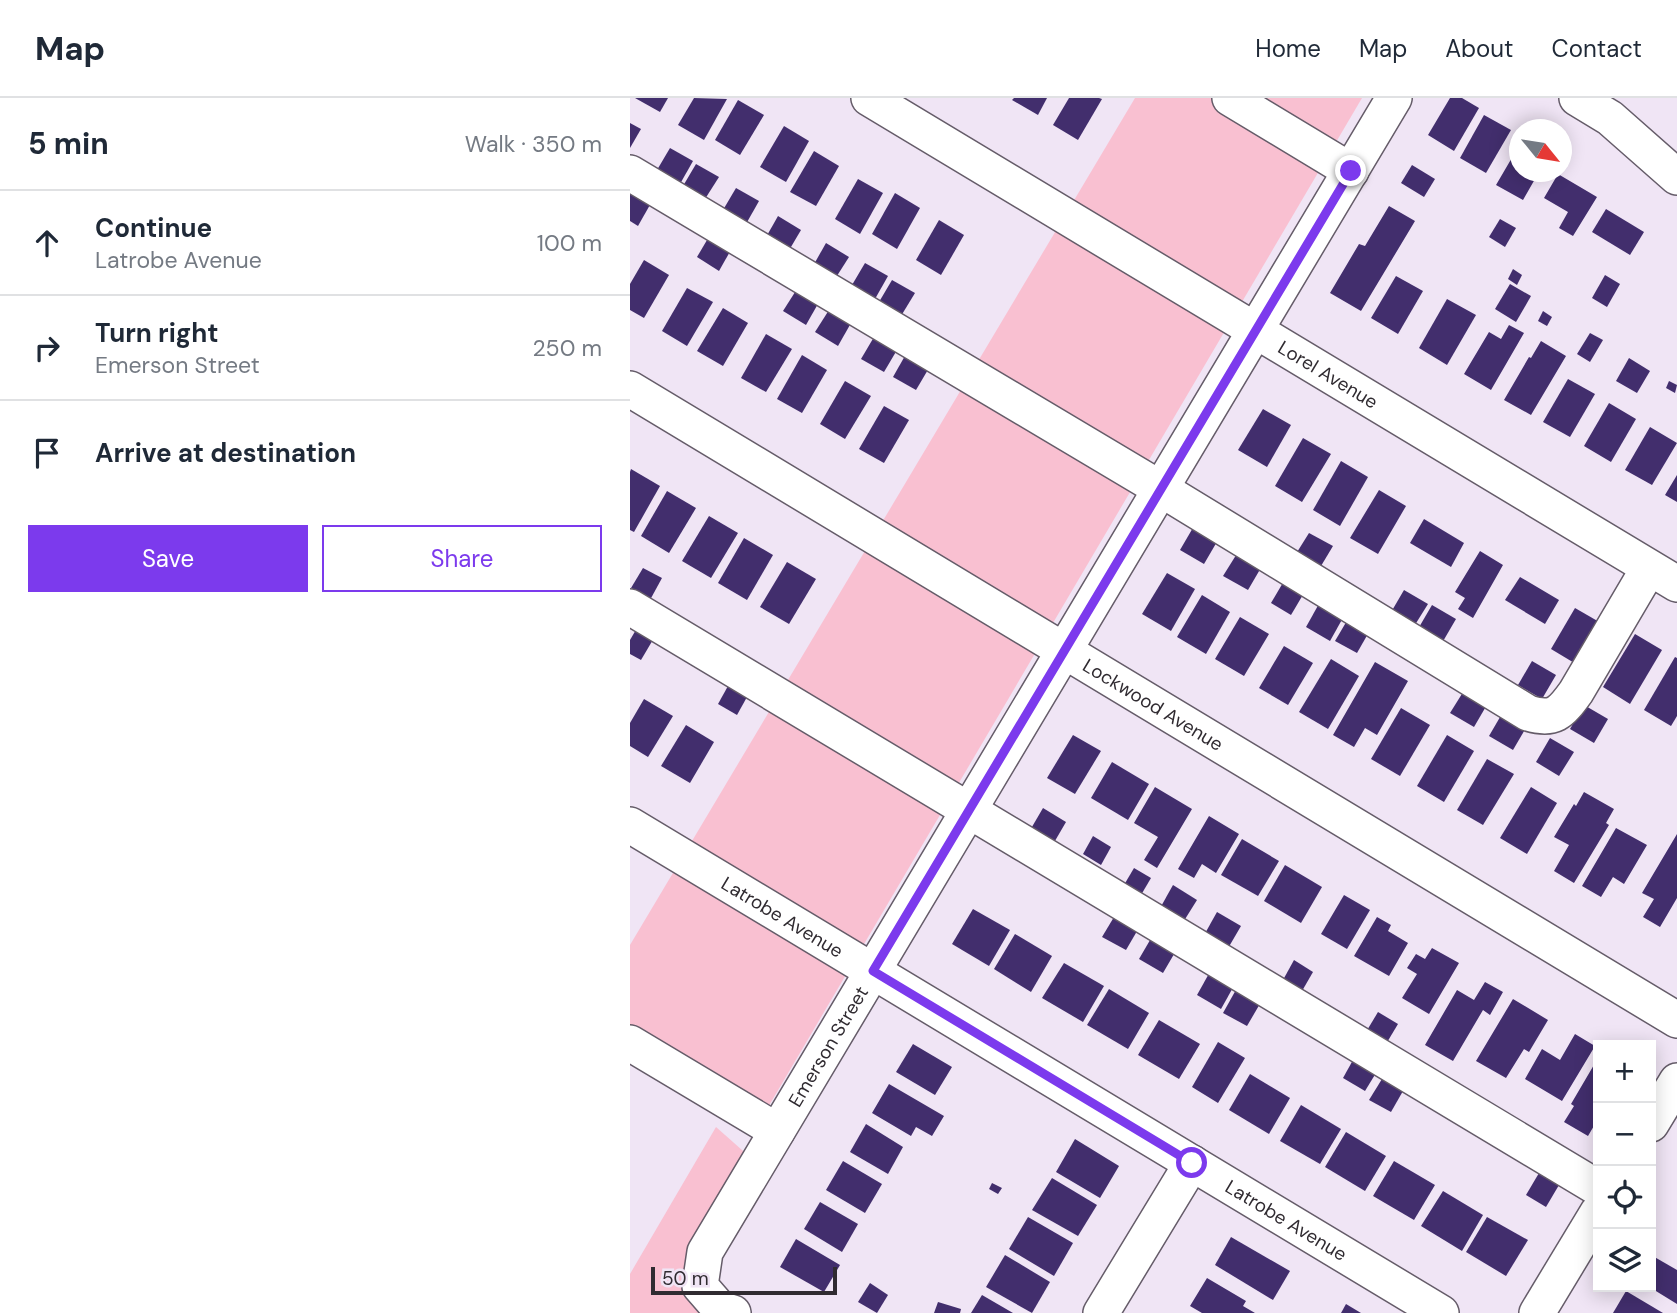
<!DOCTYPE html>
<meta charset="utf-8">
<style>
:root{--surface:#fff;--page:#f6f6f7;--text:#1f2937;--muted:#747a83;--line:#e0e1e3;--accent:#7c3aed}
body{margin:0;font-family:"DM Sans",sans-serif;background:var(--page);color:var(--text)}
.controls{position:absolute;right:21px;bottom:21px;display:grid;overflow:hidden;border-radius:0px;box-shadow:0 4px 18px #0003}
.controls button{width:63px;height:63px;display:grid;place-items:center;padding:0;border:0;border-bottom:2px solid var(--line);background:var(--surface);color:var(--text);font:35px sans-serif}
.compass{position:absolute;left:879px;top:21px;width:63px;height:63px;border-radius:50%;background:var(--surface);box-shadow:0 4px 18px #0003;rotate:120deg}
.scale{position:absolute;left:21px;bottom:18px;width:186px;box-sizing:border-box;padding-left:7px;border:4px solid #302b31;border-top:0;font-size:19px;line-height:24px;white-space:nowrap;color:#302b31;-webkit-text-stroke:5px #f0e5f5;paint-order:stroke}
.stop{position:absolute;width:21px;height:21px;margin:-16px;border:5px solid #7c3aed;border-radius:50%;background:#fff}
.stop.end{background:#7c3aed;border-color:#fff;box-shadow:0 2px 7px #0008}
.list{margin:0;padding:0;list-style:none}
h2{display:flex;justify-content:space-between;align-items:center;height:91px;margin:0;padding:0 28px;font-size:30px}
h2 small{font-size:23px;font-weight:400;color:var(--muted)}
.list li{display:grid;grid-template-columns:46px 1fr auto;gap:21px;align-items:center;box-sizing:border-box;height:105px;padding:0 28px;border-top:2px solid var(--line)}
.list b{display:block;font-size:26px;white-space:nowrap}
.list p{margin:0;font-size:23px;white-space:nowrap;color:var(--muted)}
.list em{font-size:23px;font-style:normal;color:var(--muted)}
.actions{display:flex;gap:14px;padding:21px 28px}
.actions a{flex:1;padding:16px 0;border:2px solid var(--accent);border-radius:0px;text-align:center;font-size:24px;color:var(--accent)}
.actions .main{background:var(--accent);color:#fff}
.icon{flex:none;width:38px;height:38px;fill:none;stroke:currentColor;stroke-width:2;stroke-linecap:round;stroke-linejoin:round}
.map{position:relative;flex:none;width:1047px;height:1215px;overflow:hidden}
header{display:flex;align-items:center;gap:42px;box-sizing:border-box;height:98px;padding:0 35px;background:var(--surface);border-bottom:2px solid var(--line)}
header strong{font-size:33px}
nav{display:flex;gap:38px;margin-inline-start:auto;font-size:24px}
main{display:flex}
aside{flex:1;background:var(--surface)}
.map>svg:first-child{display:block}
.green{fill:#f9c0d1}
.building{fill:#422e6d}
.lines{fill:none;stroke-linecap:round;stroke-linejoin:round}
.minor-casing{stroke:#655c69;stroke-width:38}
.minor{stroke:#fff;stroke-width:35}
.route{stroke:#7c3aed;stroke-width:9}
.labels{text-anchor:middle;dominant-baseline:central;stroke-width:7;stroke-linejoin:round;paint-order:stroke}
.street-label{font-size:19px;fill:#302b31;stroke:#f0e5f5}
</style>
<header>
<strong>Map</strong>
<nav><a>Home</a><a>Map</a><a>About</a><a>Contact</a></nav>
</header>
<main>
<aside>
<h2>5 min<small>Walk · 350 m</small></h2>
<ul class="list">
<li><svg class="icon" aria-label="ahead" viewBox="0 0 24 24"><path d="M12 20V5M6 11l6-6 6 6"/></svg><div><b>Continue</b><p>Latrobe Avenue</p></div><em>100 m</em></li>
<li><svg class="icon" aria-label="right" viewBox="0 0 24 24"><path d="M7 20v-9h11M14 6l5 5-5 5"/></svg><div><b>Turn right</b><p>Emerson Street</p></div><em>250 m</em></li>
<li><svg class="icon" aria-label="arrive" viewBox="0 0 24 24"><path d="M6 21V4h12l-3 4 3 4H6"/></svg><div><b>Arrive at destination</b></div></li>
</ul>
<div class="actions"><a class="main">Save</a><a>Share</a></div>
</aside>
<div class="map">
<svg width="1047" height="1215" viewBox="0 0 1047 1215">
<rect width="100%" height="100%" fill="#f0e5f5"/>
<g class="green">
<polygon points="505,0 732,0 134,1016 0,936 0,847"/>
<polygon points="86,1029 121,1060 73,1215 0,1215 0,1176"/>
</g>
<g class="building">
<polygon points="5,0 38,0 30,14"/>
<polygon points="64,0 97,1 74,42 48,27"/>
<polygon points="384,0 417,0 408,17 382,2"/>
<polygon points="439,0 469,0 472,1 448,42 423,27"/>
<polygon points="820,0 832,0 849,10 824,53 798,37"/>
<polygon points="108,2 134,17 110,57 85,42"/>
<polygon points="854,17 881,32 856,75 830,60"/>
<polygon points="0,25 11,31 0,50"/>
<polygon points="154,28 179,43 156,84 130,69"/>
<polygon points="890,46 890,74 909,74 893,102 866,87"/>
<polygon points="40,50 63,63 50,86 27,72"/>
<polygon points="184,53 209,68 186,108 160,94"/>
<polygon points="66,66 89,79 75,101 53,88"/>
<polygon points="782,67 805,81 794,99 771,85"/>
<polygon points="928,76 967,99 943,138 929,130 938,114 914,100"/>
<polygon points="228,81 253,95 230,136 205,121"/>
<polygon points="106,90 129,103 116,126 93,112"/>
<polygon points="0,92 21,105 8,128 0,123"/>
<polygon points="265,95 290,110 267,151 242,136"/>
<polygon points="759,108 785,123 731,213 700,195 729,146 735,148"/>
<polygon points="976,111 1014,134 1000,157 962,134"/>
<polygon points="148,118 171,132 158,154 135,141"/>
<polygon points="870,121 886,130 875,149 859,139"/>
<polygon points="309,122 334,137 311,177 286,162"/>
<polygon points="80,137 102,150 89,173 67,159"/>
<polygon points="196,145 219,159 205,181 183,168"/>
<polygon points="14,162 39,177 14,220 0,212 0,186"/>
<polygon points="235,165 258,178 245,201 222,187"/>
<polygon points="883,171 892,177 887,187 878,181"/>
<polygon points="975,177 990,186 977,209 962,200"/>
<polygon points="766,178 793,193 768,236 741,220"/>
<polygon points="262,182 285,195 271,218 249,204"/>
<polygon points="880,186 901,198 886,224 865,211"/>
<polygon points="57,190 83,204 57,248 32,233"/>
<polygon points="167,191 189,204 176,227 153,213"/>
<polygon points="817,201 846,217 817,267 789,250"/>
<polygon points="93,210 118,225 93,268 67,253"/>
<polygon points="199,212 221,225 208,248 185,234"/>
<polygon points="913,213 922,219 917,228 908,223"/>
<polygon points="879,227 894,235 861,292 834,276 859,234 871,241"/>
<polygon points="960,235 973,242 960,264 947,256"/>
<polygon points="136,236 162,251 136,294 111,280"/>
<polygon points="244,239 267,252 254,274 231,261"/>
<polygon points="911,243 936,258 901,317 874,302 899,259 901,260"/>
<polygon points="276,256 299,270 286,292 263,279"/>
<polygon points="172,257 197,272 172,315 147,301"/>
<polygon points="999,260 1020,273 1007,295 986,283"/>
<polygon points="938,281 965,296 940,339 913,324"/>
<polygon points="215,283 241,298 215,341 190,326"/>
<polygon points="1039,283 1047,287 1045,295 1036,290"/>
<polygon points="979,305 1006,321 981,364 954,348"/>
<polygon points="254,308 279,322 254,365 229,351"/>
<polygon points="633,311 661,327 637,369 608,352"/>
<polygon points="1020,329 1047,345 1022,387 995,372"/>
<polygon points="673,340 701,356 672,404 645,388"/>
<polygon points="711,363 738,379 710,428 683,412"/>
<polygon points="1,371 30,388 4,434 0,432 0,374"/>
<polygon points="1047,377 1047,404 1035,397"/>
<polygon points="749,392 776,408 748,456 720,440"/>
<polygon points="37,393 66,410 39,455 11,438"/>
<polygon points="79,418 108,435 81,480 52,463"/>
<polygon points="794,421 834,445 821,469 780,445"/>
<polygon points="564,428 588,442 574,466 550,452"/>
<polygon points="679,435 703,448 688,473 664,459"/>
<polygon points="114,440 143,457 117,502 88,485"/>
<polygon points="850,453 873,467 843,520 828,511 835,500 825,494"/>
<polygon points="608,454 632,468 618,492 593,478"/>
<polygon points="157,464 186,481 159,526 130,509"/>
<polygon points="13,470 32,480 20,502 1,490"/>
<polygon points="537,475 565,491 541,533 512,516"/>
<polygon points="890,479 929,502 915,526 875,502"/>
<polygon points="654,483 674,495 661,517 641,505"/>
<polygon points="774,492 798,506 783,530 760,516"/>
<polygon points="572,497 600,514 576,556 547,539"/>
<polygon points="690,504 714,518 700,543 676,529"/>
<polygon points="802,507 826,521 812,545 788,531"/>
<polygon points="945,510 971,525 946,566 921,551"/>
<polygon points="610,519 639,536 614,578 585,561"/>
<polygon points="718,521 739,534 727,555 705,543"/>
<polygon points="7,530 24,540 11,562 0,556 0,542"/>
<polygon points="1005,536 1032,552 1000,606 973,589"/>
<polygon points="654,548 683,565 658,607 629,590"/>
<polygon points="1045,559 1047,560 1047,618 1041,628 1014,612"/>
<polygon points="701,561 729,578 698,631 669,614"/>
<polygon points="902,563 926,577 912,601 888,587"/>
<polygon points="745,564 778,583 747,637 735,630 724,649 703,637"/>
<polygon points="98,588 117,599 107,617 88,606"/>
<polygon points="835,591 858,605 844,629 820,615"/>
<polygon points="14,601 43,618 18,659 0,648 0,625"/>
<polygon points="954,607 978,621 964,645 940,631"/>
<polygon points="771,610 800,627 770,678 741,661"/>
<polygon points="873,614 897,628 883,652 859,638"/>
<polygon points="56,627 84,644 60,685 31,668"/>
<polygon points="443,637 471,653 445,696 417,680"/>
<polygon points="817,637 844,653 814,704 787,688"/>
<polygon points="920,640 944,654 929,678 906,664"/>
<polygon points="857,661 884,676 853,727 827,712"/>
<polygon points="482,664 519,686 498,722 461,700"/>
<polygon points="525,689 562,711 527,770 514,762 528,739 504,725"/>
<polygon points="901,689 927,705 897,756 870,740"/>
<polygon points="954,694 984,711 976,725 979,727 944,785 924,773 939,747 924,739 944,706 946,708"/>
<polygon points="413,710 436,724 422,748 399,734"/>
<polygon points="579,718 609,736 586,775 572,766 564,780 548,771"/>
<polygon points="986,730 1017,747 994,786 983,779 971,799 952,788"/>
<polygon points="1047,736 1047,800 1030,829 1013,819 1024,801 1012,795"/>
<polygon points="463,738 481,749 471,767 453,756"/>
<polygon points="612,741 649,763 628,798 591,777"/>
<polygon points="655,767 692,789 671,825 634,803"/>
<polygon points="504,770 521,780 511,797 494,787"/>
<polygon points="543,787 567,802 552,826 529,812"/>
<polygon points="714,797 740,812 717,851 691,836"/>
<polygon points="343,811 380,832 359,868 322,846"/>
<polygon points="487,814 510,828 496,852 472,839"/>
<polygon points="587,814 611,828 597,852 573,839"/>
<polygon points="747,819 761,827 758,833 778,845 759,878 724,858"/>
<polygon points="385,836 422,858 401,894 364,871"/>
<polygon points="523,837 547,851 533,875 509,861"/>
<polygon points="802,850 829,865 799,916 772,900 787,876 777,870 786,856 795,861"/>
<polygon points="664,862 683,874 672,893 653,882"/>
<polygon points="434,865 474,888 453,924 412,900"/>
<polygon points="581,872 605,886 591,911 567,897"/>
<polygon points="855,884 873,894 860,917 853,912 823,963 795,947 827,892 844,902"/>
<polygon points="607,890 631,904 617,928 593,915"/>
<polygon points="479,891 519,915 498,951 457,927"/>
<polygon points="883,901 918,922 899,954 894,951 876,980 846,963"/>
<polygon points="748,914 768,926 756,946 736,934"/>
<polygon points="529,922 570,946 549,981 508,957"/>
<polygon points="945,936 965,948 932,1003 895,981 912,951 930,962"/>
<polygon points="588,944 615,960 588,1005 562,989"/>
<polygon points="283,946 322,969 305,997 266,974"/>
<polygon points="968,960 968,1021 958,1038 934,1024 944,1008 941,1006"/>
<polygon points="723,962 746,975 735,993 713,980"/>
<polygon points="620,976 660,1000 639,1036 599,1012"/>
<polygon points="752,981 773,993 761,1014 739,1002"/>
<polygon points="259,986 314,1018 302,1038 286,1029 281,1038 242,1015"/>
<polygon points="671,1007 711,1031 690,1066 650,1043"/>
<polygon points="236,1026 273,1049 258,1076 220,1054"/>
<polygon points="716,1034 756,1058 735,1093 695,1069"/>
<polygon points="445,1041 489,1068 470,1100 426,1074"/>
<polygon points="213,1063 252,1086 235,1115 196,1092"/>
<polygon points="764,1063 805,1087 784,1122 743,1098"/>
<polygon points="909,1075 929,1087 916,1109 896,1097"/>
<polygon points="422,1080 467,1107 448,1138 402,1112"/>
<polygon points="362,1085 372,1090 368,1096 359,1091"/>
<polygon points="813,1093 853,1117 832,1153 791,1128"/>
<polygon points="190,1104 228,1126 212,1154 174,1131"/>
<polygon points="398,1119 443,1145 424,1178 379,1151"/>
<polygon points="857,1119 898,1142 876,1178 836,1154"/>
<polygon points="601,1139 660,1173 643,1202 585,1167"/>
<polygon points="166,1141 210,1167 194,1194 150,1169"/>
<polygon points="375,1157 420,1184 402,1215 356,1189"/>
<polygon points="1021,1157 1047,1172 1047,1206 1021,1190"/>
<polygon points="577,1180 616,1203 613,1208 625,1215 572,1215 560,1208"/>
<polygon points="240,1185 258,1197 247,1215 228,1204"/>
<polygon points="996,1193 1033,1215 983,1215"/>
<polygon points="352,1197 383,1215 341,1215"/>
<polygon points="308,1204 331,1211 330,1215 304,1215"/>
<polygon points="716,1206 731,1215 711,1215"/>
</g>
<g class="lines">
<g class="minor-casing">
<g id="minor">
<path id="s1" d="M239,0l808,486"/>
<polyline points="600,0 721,73"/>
<polyline points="947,0 980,20 1047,79"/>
<path d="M0,75l531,316 367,224c26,8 33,0 48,-21l73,-124"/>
<path id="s2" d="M0,291l1047,631"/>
<polyline points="0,509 968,1090"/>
<path id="s3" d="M0,727l811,488"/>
<polyline points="0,945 147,1033"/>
<polyline points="1021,1026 1047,983"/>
<path id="s4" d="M103,1215l-13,-4 -20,-23 5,-34 689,-1154"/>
<polyline points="471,1215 562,1065"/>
<polyline points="907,1215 968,1114"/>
</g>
</g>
<use href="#minor" class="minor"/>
</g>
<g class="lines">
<polyline class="route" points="562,1065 243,873 721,73"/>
</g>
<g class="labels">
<g class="street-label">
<text stroke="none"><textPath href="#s1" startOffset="536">Lorel Avenue</textPath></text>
<text stroke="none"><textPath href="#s2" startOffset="611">Lockwood Avenue</textPath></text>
<text stroke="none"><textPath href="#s3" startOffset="178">Latrobe Avenue</textPath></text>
<text stroke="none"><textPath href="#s4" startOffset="318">Emerson Street</textPath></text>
<text stroke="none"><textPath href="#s3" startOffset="766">Latrobe Avenue</textPath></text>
</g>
</g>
</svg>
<div class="controls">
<button>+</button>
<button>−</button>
<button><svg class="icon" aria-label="locate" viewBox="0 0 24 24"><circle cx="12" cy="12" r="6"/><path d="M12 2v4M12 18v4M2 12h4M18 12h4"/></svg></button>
<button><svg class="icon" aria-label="layers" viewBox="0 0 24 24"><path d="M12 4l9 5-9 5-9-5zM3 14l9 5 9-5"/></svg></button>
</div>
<svg class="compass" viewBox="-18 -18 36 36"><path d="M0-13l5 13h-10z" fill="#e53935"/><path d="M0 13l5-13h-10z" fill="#747a83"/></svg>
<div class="scale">50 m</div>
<div class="stop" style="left:562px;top:1065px"></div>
<div class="stop end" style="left:721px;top:73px"></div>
</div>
</main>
